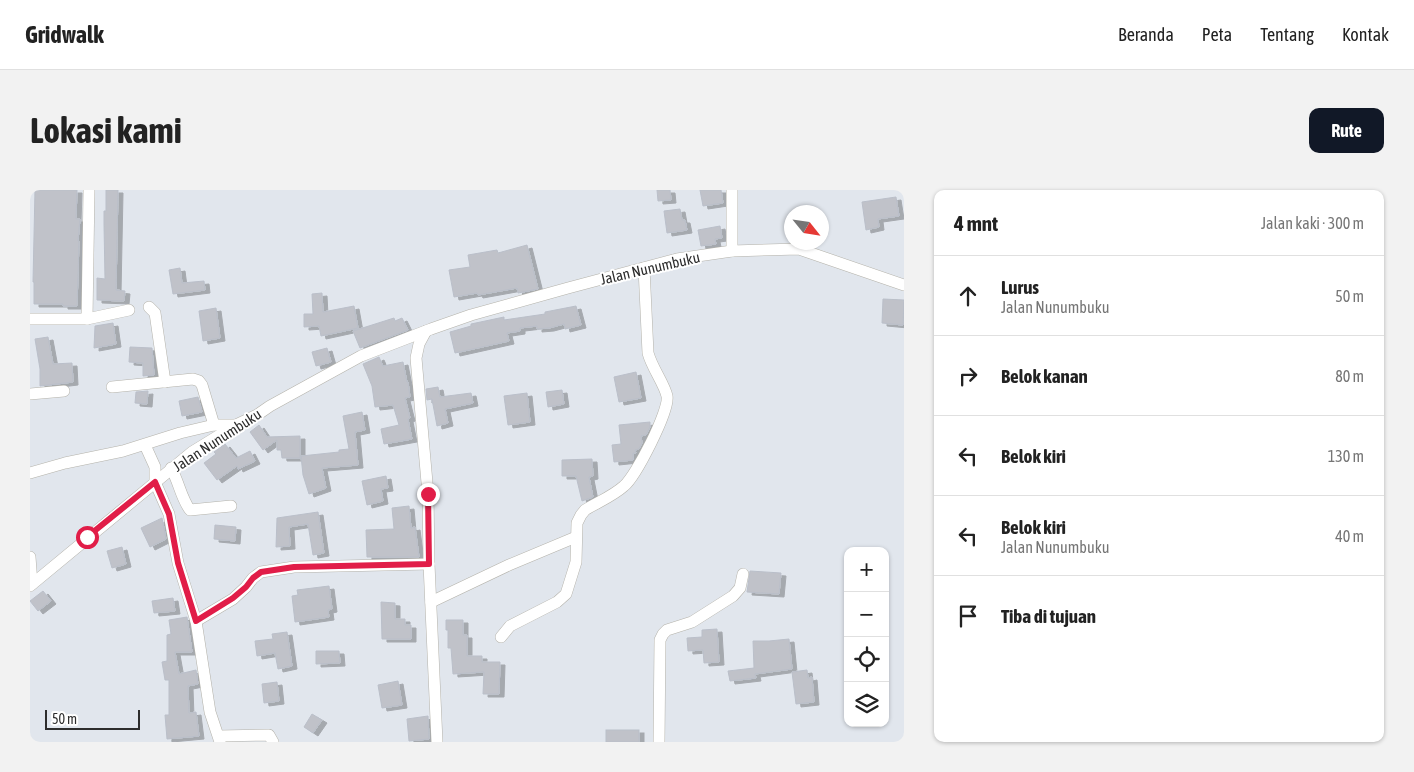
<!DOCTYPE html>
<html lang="id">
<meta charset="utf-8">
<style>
:root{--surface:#fff;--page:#f2f2f2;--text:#222;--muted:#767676;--line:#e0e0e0;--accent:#111827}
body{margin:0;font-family:"Asap Condensed",sans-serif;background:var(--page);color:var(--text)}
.controls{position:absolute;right:15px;bottom:15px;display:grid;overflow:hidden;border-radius:10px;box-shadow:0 1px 4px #0004}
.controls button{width:45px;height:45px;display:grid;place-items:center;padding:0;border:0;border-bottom:1px solid var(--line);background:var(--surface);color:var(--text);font:25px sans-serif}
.compass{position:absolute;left:754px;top:15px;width:45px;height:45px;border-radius:50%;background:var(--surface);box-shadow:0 1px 4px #0004;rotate:120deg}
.scale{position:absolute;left:15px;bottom:12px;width:95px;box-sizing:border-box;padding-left:5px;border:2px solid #2d2d2d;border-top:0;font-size:14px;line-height:18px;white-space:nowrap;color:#2d2d2d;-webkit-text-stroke:4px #fff;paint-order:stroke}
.stop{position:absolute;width:15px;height:15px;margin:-11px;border:4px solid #e11d48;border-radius:50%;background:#fff}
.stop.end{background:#e11d48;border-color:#fff;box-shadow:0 1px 5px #0008}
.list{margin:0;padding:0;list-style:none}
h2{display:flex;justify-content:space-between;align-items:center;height:65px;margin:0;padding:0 20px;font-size:21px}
h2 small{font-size:16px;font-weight:400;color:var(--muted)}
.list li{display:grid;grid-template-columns:32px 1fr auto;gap:15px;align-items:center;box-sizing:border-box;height:80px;padding:0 20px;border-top:1px solid var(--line)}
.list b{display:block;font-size:19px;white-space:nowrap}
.list p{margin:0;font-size:16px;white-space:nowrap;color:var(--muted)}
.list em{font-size:16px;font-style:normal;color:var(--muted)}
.icon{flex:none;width:28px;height:28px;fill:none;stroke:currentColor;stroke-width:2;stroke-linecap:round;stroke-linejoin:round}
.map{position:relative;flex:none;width:874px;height:552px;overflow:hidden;border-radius:10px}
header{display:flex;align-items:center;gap:30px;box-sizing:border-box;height:70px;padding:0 25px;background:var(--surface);border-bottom:1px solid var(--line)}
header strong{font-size:24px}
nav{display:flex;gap:28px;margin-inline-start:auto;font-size:18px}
.intro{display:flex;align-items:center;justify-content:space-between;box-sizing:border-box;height:120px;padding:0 30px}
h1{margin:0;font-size:35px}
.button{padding:12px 22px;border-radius:10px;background:var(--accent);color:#fff;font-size:18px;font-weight:700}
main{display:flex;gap:30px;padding:0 30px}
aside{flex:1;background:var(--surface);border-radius:10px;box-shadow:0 1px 4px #0004}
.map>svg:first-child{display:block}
.building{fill:#c0c2c9;stroke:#babfc9;filter:url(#shadow)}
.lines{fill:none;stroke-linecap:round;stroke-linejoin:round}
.minor-casing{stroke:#b4b2aa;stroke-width:12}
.minor{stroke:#fff;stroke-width:11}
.route{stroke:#e11d48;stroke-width:6}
.labels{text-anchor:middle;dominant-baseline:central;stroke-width:4;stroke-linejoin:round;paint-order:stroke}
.street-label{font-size:15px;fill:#2d2d2d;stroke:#fff}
</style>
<header>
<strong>Gridwalk</strong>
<nav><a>Beranda</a><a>Peta</a><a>Tentang</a><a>Kontak</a></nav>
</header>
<div class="intro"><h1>Lokasi kami</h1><a class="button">Rute</a></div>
<main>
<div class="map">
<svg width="874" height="552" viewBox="0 0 874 552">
<defs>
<filter id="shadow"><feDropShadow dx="5" dy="3" stdDeviation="0" flood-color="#0004"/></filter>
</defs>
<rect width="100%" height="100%" fill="#e1e6ed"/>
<g class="building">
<polygon points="5,0 47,0 46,29 50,29 48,51 49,51 47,116 33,116 33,114 4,114 4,92 3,92"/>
<polygon points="76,0 88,0 86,100 95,101 94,111 67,110 67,88 75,89 74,34 74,21 76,21"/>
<polygon points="627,0 640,0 641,10 628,11"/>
<polygon points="670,0 691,0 693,13 673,16"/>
<polygon points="866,7 869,26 848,29 849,37 836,40 832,12"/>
<polygon points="650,19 652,30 655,30 657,40 637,43 634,21"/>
<polygon points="690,36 692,48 685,49 686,54 671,56 668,40"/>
<polygon points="497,55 508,99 488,103 487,98 448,105 447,103 424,107 419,80 440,77 438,65 467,60 468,63"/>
<polygon points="150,78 152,93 174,91 175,100 143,104 139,80"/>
<polygon points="292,103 293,122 324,116 328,138 291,146 289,136 274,137 274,124 283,124 282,104"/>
<polygon points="853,109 874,110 873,135 852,133"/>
<polygon points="546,116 551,135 535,139 534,134 519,138 507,139 507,136 490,138 490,141 477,143 479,151 425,163 420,142 441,136 441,134 474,127 474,130 515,124 515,122"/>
<polygon points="186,118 190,148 173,151 169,121"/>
<polygon points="364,128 365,131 372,128 378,140 330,158 323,141"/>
<polygon points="83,133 86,154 64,158 65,136"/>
<polygon points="18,147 23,174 42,173 43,192 10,196 10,179 5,149"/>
<polygon points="100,157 122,158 124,185 113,186 113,173 99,172"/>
<polygon points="297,158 301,172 286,176 282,162"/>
<polygon points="349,167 353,176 373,172 377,192 378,192 380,207 375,208 380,228 378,229 382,249 354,254 351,239 369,235 363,215 345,217 342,196 333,174"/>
<polygon points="606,182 611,208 589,212 584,187"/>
<polygon points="408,197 410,207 441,203 443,213 415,219 418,233 407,236 402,209 397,210 396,199"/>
<polygon points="532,200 534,214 518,217 516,202"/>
<polygon points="118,201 117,214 105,213 106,202"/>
<polygon points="497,203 500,232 478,235 474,206"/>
<polygon points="168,207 172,222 152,226 149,211"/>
<polygon points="332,222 335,240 325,242 328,275 292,278 296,298 279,304 273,285 271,266 309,262 309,260 319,259 313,226"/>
<polygon points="620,232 620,237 616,245 611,246 612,253 609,259 605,260 606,263 603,263 603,270 584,272 582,255 591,254 589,235"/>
<polygon points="229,235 237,247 270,246 270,268 252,268 251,260 247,260 247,250 233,260 220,242"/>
<polygon points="195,254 206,268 220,261 225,271 208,279 207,276 187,290 174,273 186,264 184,262"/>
<polygon points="562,269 563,286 559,287 563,307 552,311 546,286 532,286 532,270"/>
<polygon points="356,286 358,298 351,299 353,311 337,315 332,291"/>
<polygon points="379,316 381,338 385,337 389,367 337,367 336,340 364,339 362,318"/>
<polygon points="288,322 294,363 283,365 278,334 259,337 260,356 246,357 247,328"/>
<polygon points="132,328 136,349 120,357 111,338"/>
<polygon points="185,335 206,337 205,351 184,349"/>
<polygon points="92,357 96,374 82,378 77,361"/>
<polygon points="720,381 751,383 749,404 717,402"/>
<polygon points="299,396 302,419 298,420 299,427 265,432 262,406 268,405 267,400"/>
<polygon points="13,401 21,411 8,421 0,411"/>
<polygon points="143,408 145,421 124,423 122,411"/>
<polygon points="351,412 365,413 365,429 375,429 375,435 381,435 381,449 352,449"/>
<polygon points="157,427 162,462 145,462 149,484 166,480 168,494 158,496 159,523 166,522 169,546 137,549 135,525 139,525 139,490 135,490 132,472 137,471 137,445 141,444 139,430"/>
<polygon points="416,430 433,430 433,445 437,445 437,466 452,466 452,472 470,472 469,504 453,504 454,482 423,484 421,458 418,458 418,440 416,440"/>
<polygon points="687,439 689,472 674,473 673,460 658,461 657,448 672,447 672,440"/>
<polygon points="257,442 262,476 248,479 245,463 227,466 225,451 243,449 242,444"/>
<polygon points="759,449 762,479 725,484 726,488 700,491 698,481 724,478 723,451 739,451"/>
<polygon points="286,461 309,461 310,473 286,474"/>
<polygon points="777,480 778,488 782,487 784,512 766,514 762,482"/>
<polygon points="368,491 372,515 352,518 348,495"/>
<polygon points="247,492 249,511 234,513 232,494"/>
<polygon points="282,524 292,530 283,543 274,537"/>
<polygon points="398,526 399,549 379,551 377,529"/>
<rect x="576" y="540" width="33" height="12"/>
</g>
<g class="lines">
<g class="minor-casing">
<g id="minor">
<polyline points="702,0 702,61"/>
<polyline points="119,117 125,123 135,192"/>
<polyline points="0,129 57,129 99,120"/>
<polyline points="57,129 59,0"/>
<polyline points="396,141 389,154 386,168 398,304 399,374 407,552"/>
<polyline points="82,197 163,189 169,191 172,195 184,235"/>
<polyline points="0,204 34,201"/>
<polyline points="115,255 125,277 125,292 139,324 148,373 166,431 180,522 190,552"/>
<path d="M141,278c8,14 10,30 19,42l41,-4"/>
<polyline points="0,283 35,273 93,261 150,243 184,235 206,235"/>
<polyline points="0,367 2,394"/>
<polyline points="0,396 162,262 206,235 227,225 240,216 331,166 401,139 441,125 538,98 647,69 702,61 769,59 874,95"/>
<polyline points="401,412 479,375 546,347"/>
<polyline points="166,431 203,409 216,397 223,388 231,382 264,377 399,374"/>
<path d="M471,447l9,-11 47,-24 9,-8 10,-32 1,-39 4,-8 4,-5c13,-8 28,-14 39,-24 12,-10 46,-76 43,-90 -3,-13 -15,-28 -19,-43l-4,-85"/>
<polyline points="189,546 239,545 243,552"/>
<polyline points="629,552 630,450 633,444 637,440 662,432 703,406 710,398 713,384"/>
</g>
</g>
<use href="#minor" class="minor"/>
</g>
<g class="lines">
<polyline class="route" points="57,347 125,292 139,324 148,373 166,431 203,408 216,397 223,388 231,382 264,377 399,374 398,304"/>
</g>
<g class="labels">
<g class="street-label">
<text transform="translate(620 78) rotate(-13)">Jalan Nunumbuku</text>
<text transform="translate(187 250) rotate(-33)">Jalan Nunumbuku</text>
</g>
</g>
</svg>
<div class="controls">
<button>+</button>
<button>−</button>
<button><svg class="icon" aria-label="locate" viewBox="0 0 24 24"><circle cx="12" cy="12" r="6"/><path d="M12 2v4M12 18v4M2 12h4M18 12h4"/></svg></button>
<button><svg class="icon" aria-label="layers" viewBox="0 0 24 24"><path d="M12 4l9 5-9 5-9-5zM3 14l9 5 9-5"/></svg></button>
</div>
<svg class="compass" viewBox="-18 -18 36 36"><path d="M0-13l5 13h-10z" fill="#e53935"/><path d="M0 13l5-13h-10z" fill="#767676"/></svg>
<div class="scale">50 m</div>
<div class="stop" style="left:57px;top:347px"></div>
<div class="stop end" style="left:398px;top:304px"></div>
</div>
<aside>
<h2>4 mnt<small>Jalan kaki · 300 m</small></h2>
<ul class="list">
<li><svg class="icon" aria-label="ahead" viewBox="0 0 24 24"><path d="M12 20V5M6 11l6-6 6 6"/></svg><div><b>Lurus</b><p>Jalan Nunumbuku</p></div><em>50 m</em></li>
<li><svg class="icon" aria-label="right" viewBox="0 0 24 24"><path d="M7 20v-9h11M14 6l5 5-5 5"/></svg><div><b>Belok kanan</b></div><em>80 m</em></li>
<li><svg class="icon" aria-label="left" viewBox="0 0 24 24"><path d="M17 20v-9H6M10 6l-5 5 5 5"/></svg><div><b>Belok kiri</b></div><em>130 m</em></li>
<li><svg class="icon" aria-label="left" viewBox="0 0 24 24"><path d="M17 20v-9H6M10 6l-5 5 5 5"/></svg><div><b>Belok kiri</b><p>Jalan Nunumbuku</p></div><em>40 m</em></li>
<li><svg class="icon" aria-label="arrive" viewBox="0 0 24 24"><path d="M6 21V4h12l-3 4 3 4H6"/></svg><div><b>Tiba di tujuan</b></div></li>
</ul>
</aside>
</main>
